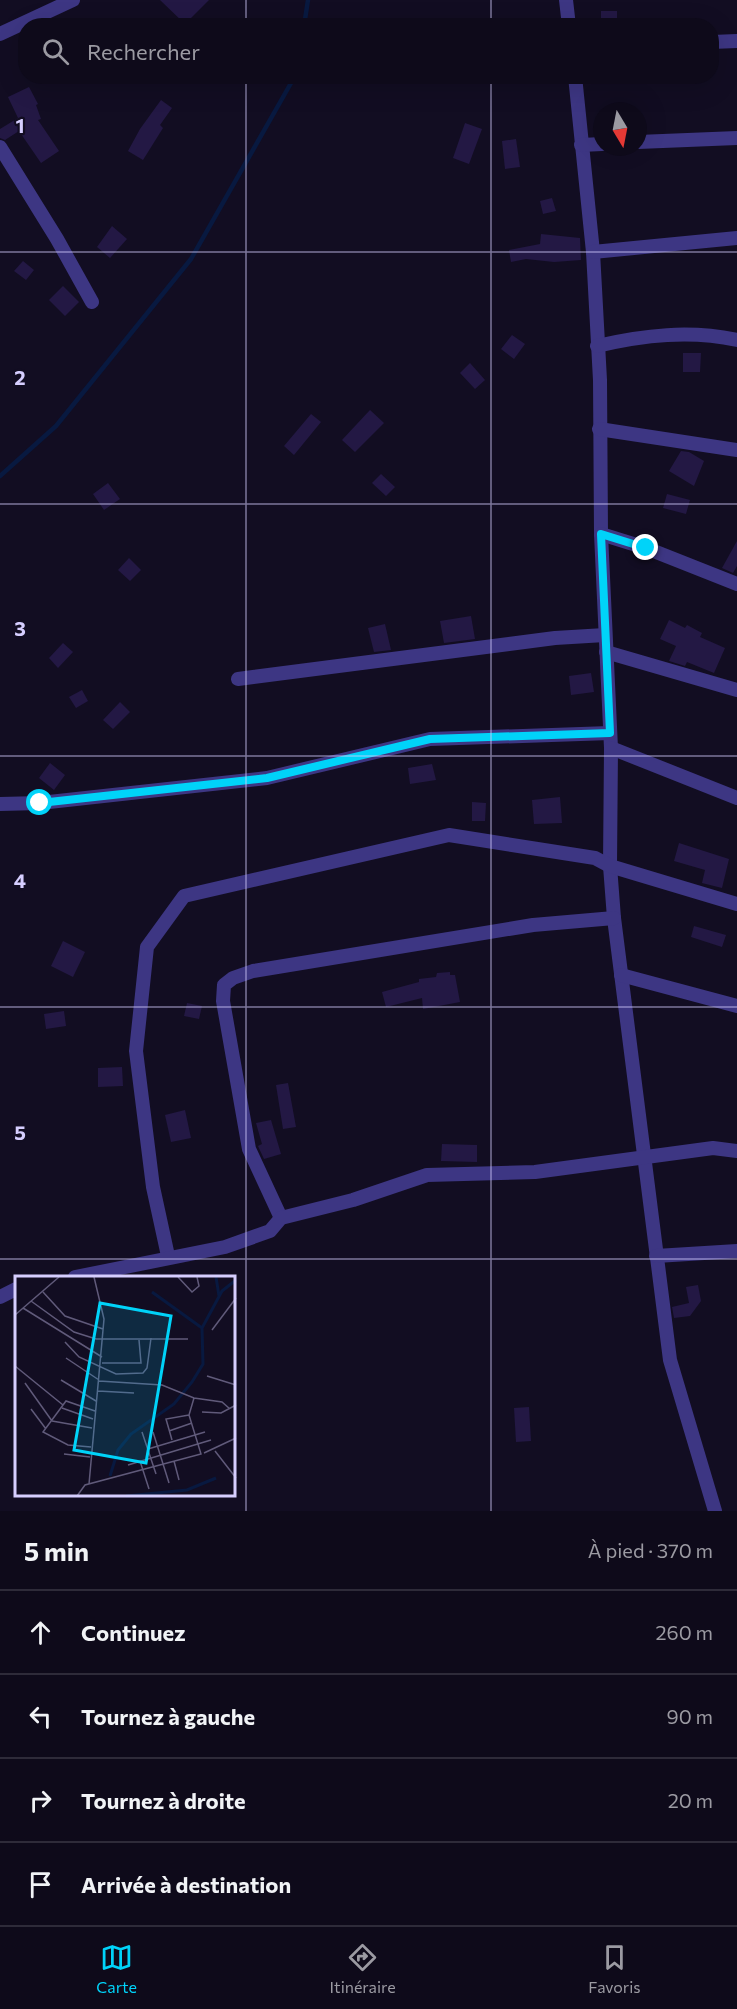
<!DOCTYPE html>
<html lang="fr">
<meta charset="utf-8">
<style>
:root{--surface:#0e0a1a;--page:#1c1827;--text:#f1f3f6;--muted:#9b9aa2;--line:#2e2b39;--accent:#00d3f9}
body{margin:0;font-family:Commissioner,sans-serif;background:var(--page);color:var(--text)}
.compass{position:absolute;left:593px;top:102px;width:54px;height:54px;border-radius:50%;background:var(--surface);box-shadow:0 6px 24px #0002;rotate:170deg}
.stop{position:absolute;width:18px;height:18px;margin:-14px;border:4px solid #00d3f9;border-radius:50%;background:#fff}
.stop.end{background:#00d3f9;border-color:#fff;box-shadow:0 2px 6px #0008}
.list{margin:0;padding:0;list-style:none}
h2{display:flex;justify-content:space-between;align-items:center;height:78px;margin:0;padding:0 24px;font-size:26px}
h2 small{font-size:20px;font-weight:400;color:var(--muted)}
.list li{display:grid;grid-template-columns:39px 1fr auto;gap:18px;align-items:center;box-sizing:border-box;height:84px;padding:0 24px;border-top:2px solid var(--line)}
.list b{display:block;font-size:22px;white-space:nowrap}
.list em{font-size:20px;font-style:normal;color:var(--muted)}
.icon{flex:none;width:33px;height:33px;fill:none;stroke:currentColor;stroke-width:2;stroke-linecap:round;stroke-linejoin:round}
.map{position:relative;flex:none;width:737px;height:1511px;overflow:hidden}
.search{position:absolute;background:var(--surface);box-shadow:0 6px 24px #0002;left:18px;right:18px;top:18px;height:66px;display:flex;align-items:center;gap:15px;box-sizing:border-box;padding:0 21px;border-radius:24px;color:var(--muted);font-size:22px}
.sheet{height:414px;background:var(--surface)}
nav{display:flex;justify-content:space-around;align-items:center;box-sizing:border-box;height:84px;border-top:2px solid var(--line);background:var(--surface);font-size:16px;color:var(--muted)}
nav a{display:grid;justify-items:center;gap:3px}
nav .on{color:var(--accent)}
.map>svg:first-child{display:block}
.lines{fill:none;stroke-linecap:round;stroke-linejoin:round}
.stream{stroke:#081940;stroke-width:4.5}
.building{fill:#231844}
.minor{stroke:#3d3683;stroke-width:14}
.route{stroke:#00d3f9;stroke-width:8}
.grid{fill:none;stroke:#d6ceff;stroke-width:1.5;stroke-opacity:0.55}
.inset-river{fill:none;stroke:#081940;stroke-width:3}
.inset-road{fill:none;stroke:#605a7a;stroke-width:1.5}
.view{fill:#00d3f9;fill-opacity:0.15;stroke:#00d3f9;stroke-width:3}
.inset-edge{fill:none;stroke:#d6ceff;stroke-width:3}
.grid-label{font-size:20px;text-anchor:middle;font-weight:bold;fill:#d6ceff;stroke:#120d22;stroke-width:4.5;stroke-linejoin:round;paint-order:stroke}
</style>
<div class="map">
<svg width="737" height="1511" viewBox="0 0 737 1511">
<rect width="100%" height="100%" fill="#120d22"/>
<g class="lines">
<g class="stream">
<polyline points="304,26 308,0"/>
<polyline points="0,476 56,426 191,259 295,76"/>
</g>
</g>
<g class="building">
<polygon points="160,0 209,0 185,24"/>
<rect x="601" y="11" width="16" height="15"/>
<polygon points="29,87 38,104 36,105 41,119 38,120 59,151 41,163 19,131 5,140 0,138 0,129 18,118 8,97"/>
<polygon points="161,100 172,108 160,125 163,128 143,160 128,151 140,129"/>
<polygon points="465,123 482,129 469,164 453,158"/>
<polygon points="516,139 520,167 505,169 502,141"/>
<polygon points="552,198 556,211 543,214 540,201"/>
<polygon points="112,226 127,239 110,258 97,247"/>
<polygon points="541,234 580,238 581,260 554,262 526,259 511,262 509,250 540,244"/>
<polygon points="23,261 34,270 26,280 14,271"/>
<polygon points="63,286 79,302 65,316 49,300"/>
<polygon points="512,335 525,344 514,359 501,349"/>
<polygon points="683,353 701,353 700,372 683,372"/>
<polygon points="470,363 485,380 475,389 460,373"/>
<polygon points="370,410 384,423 355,452 342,440"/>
<polygon points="311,414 321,422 294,455 284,446"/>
<polygon points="681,451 689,452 704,461 694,486 669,471"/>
<polygon points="381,474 395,487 386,496 372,483"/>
<polygon points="108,483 120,499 104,510 93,494"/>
<polygon points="667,494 690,500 686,514 663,508"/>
<polygon points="737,541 737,566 733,573 722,568"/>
<polygon points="129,558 141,570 130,581 118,570"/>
<polygon points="471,616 475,639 444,643 440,621"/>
<polygon points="669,620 685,628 687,625 702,633 700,637 725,648 714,673 687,662 685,666 669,661 676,646 660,639"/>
<polygon points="385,624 391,650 374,652 368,628"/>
<polygon points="63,643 73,652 58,668 49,658"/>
<polygon points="591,673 594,692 571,695 569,676"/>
<polygon points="82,690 88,701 76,708 69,697"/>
<polygon points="120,702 130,712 113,729 103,720"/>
<polygon points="50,763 65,775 54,790 39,778"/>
<polygon points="432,764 436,780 410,784 408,768"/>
<polygon points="560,797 562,823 534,824 532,800"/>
<polygon points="472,802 486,803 485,821 472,821"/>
<polygon points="679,843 729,859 722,888 702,883 705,870 674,861"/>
<polygon points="694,926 726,935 722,947 691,937"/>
<polygon points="63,941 85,952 73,977 51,966"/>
<polygon points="450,972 450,975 455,975 460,1002 423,1009 422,998 386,1007 382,992 419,982 419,979 436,977 437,973"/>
<polygon points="187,1003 202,1006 199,1019 184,1016"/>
<polygon points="64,1011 66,1026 46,1029 44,1014"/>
<polygon points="122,1067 123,1086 98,1087 98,1068"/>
<polygon points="288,1083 296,1127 283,1129 276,1085"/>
<polygon points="185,1110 191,1138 171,1142 165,1115"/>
<polygon points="271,1120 281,1154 264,1159 258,1146 262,1144 256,1123"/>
<polygon points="442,1144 477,1145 477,1162 441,1161"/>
<polygon points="698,1285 701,1301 690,1316 674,1318 672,1307 689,1303 686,1287"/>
<polygon points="529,1407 531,1441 516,1442 514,1408"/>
</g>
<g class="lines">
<g class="minor">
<polyline points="566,0 569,26"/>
<polyline points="0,34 73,0"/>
<polyline points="712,42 737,41"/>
<polyline points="575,76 593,252 600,380 601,534 611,748 610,866 614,918 670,1360 715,1511"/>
<polyline points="638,142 737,138"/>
<polyline points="581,145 602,144"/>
<polyline points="0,147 57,239 92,302"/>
<polyline points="593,252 737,238"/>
<path d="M597,346c47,-11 93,-16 140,-6"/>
<polyline points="599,429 737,450"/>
<polyline points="601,534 646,548 737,584"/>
<polyline points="606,652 737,690"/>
<polyline points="238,679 555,638 605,635"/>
<polyline points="611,748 737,798"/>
<polyline points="0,804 40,803 267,778 430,739 610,733"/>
<polyline points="621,975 737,1006"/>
<polyline points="281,1218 249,1149 223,1001 224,985 233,978 253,971 533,925 614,918"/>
<polyline points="168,1256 153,1187 136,1051 147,947 184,896 449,835 595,858 610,866 737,904"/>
<polyline points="656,1256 737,1251"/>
<polyline points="75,1277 225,1247 270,1231 281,1218 353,1200 427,1175 535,1172 713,1148 737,1151"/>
<polyline points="0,1297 16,1289"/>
</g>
</g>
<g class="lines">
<polyline class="route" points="40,803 267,778 430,739 610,733 601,534 646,548"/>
</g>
<path class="grid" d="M246,0v26M491,0v26M246,76v1435M491,76v1435M0,252h737M0,504h737M0,756h737M0,1007h737M0,1259h737"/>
<g transform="translate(15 1276)">
<rect width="220" height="220" fill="#120d22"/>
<path class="inset-river" d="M201,1l3,19M137,16l50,36M95,200l8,-26 13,-16 43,-30 18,-22 11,-18 -1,-36 20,-37 14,-11M111,220l61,-6 29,-12"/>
<path class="inset-road" d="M163,1l14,15 7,-6 -2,-9M28,16l22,24 38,13M16,25l43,31 22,7h92M8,32l79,49M0,39l44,-38M197,54l24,-32M50,66l14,15 37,17 27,-1 4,-5 4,-30M51,82l33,22M87,87h39l-2,-23M0,90l48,39M192,100l29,9M46,104l35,21M84,105l63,4 32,13 28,4 8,7M10,107l27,38M83,115l36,2M47,132l31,11M16,133l15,20M187,136l19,1 15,-8M37,145l40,7M154,155l23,-8M127,156l14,42M138,156l16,51M157,164l-6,-21 23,-4M76,171l-23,-2 -25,-13 23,-31 29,10M133,173l57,-17M200,175l21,27M189,177l32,-15M49,178l26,3M125,185l9,28M159,185l5,19M113,189l83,-25M74,208l15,-165 -10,-42M62,220l8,-11 116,-31 -12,-39 5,-17"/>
<path class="view" d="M85,27l71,13 -25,147 -72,-13z"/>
<rect width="220" height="220" class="inset-edge"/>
</g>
<g class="grid-label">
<text x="20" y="133">1</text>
<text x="20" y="385">2</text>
<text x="20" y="636">3</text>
<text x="20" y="888">4</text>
<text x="20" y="1140">5</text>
</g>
</svg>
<svg class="compass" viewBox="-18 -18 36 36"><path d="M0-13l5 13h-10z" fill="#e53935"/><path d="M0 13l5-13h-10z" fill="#9b9aa2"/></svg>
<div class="stop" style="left:40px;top:803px"></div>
<div class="stop end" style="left:646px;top:548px"></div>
<div class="search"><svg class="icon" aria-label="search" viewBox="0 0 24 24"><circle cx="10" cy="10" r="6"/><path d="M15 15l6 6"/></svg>Rechercher</div>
</div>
<section class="sheet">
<h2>5 min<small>À pied · 370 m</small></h2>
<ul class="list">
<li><svg class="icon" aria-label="ahead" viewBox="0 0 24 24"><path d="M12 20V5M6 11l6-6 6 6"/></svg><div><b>Continuez</b></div><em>260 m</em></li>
<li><svg class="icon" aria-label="left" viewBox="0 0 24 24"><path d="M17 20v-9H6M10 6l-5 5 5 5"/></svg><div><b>Tournez à gauche</b></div><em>90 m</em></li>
<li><svg class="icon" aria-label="right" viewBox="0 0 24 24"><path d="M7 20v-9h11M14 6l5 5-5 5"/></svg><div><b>Tournez à droite</b></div><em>20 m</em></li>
<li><svg class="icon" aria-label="arrive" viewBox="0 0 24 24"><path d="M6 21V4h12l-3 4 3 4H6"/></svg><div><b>Arrivée à destination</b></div></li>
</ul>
</section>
<nav>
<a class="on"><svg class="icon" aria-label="map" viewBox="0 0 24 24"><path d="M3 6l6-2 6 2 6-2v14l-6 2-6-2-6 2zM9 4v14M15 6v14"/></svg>Carte</a>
<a><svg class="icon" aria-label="directions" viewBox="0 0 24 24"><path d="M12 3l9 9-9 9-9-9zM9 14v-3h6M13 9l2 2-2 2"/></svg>Itinéraire</a>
<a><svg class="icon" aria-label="saved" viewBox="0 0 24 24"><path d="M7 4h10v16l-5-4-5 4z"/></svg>Favoris</a>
</nav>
